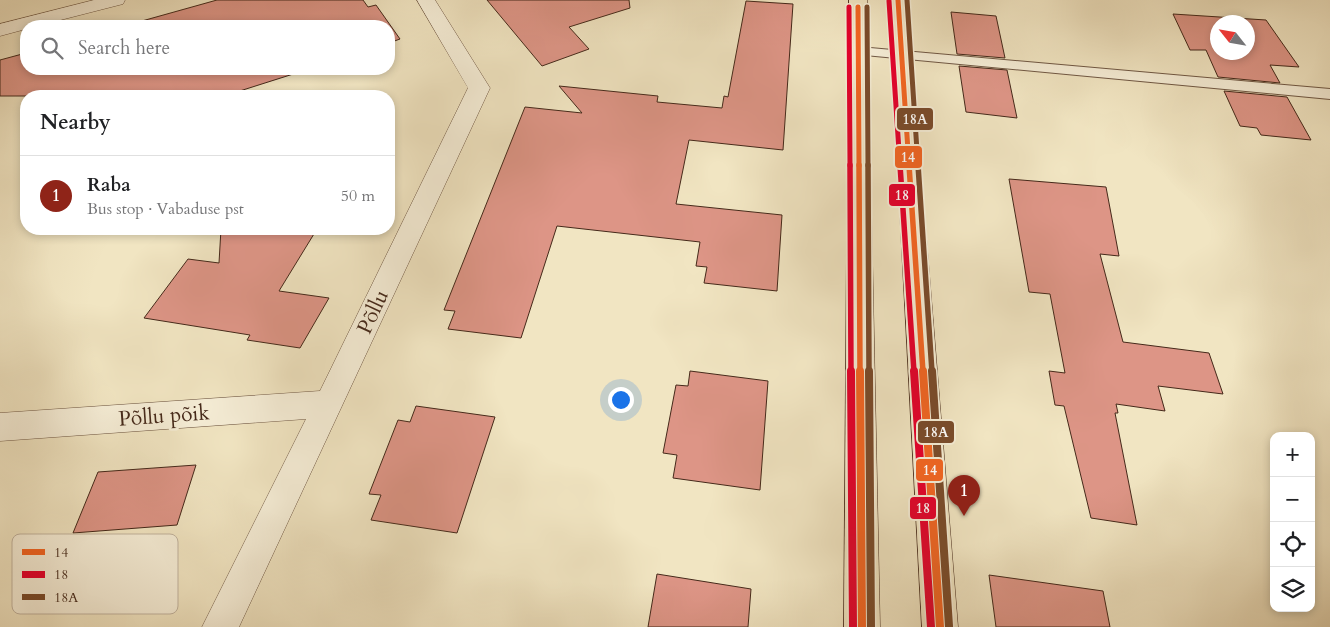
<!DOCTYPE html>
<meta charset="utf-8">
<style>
:root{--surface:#fff;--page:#f6f6f6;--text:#202124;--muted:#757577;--line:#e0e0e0;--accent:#8f2418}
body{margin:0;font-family:Cardo,serif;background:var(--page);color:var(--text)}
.controls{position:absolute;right:15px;bottom:15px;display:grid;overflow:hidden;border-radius:10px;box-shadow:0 2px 8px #0003}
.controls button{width:45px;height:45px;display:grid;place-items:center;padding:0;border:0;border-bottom:1px solid var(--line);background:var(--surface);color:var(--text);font:25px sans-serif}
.compass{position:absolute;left:1210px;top:15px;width:45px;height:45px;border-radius:50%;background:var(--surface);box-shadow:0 2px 8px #0003;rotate:301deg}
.you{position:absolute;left:620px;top:399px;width:18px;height:18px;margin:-12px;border:4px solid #fff;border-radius:50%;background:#1a73e8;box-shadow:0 0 0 8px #1a73e833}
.badge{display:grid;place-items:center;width:32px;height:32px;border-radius:50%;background:var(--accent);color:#fff;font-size:16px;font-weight:700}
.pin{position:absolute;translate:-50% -41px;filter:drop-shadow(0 1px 2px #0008)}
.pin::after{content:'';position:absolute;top:26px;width:18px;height:15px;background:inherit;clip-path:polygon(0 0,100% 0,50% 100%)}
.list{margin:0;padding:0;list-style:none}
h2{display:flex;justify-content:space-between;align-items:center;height:65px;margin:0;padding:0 20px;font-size:21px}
h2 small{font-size:16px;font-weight:400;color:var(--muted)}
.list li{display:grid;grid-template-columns:32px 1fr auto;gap:15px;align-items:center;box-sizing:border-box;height:80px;padding:0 20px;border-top:1px solid var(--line)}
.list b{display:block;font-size:19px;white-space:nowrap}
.list p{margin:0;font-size:16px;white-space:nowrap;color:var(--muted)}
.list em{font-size:16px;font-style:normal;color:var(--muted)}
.icon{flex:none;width:28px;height:28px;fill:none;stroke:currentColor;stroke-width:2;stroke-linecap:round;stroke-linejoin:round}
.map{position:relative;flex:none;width:1330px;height:627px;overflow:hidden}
.search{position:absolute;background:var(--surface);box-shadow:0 2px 8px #0003;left:20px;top:20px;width:375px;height:55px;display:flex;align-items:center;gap:12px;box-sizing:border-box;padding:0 18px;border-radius:20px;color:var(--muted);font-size:19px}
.panel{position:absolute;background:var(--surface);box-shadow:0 2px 8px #0003;left:20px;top:90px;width:375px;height:145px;border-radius:20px}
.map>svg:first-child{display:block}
.building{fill:#dd9586;stroke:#45291a;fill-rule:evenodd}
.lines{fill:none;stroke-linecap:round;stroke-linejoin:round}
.lane-casing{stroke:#705844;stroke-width:2}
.street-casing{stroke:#705844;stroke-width:1}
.highway-casing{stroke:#45291a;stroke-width:1}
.lane{fill:#f6eed7;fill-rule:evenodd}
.street{fill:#f6eed7;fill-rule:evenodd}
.highway{fill:#f1e5c2;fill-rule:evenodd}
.bus-1-far2-casing{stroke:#f6eed7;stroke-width:8}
.bus-1-far1-casing{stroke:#f6eed7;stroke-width:9}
.bus-1-casing{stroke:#f6eed7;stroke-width:11}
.bus-2-far2-casing{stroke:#f6eed7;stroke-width:8}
.bus-2-far1-casing{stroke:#f6eed7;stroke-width:9}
.bus-2-casing{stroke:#f6eed7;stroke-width:11}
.bus-3-far2-casing{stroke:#f6eed7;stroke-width:8}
.bus-3-far1-casing{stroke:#f6eed7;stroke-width:9}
.bus-3-casing{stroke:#f6eed7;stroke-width:11}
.bus-1-far2{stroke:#f26522;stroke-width:5}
.bus-1-far1{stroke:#f26522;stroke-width:5.5}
.bus-1{stroke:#f26522;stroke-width:8}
.bus-2-far2{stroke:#e4002b;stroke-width:5}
.bus-2-far1{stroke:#e4002b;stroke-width:5.5}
.bus-2{stroke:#e4002b;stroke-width:8}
.bus-3-far2{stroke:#7a4b2a;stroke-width:5}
.bus-3-far1{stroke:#7a4b2a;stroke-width:5.5}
.bus-3{stroke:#7a4b2a;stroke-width:8}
.labels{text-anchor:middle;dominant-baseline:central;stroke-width:5;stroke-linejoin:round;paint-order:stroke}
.street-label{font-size:21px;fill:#45291a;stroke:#f6eed7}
.key{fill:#f6eed7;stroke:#c1b39e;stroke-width:1}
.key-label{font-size:14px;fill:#45291a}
.line-badge{stroke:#f6eed7;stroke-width:2}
.badge-label{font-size:14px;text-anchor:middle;font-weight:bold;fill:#fff}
</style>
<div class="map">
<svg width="1330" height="627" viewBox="0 0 1330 627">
<rect width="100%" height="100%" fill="#f1e5c2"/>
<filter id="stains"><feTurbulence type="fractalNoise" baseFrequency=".004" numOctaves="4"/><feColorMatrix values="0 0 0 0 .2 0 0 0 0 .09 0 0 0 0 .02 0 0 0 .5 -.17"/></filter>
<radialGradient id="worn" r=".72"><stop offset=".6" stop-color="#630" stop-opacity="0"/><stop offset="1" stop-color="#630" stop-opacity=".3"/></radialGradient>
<g class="building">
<polygon points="217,0 363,0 368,7 376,5 400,39 389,43 389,26 124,26"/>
<polygon points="487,0 629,0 630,8 569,27 589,49 542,66"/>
<polygon points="746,1 793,4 783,150 689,140 676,204 782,215 777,291 704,283 707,267 696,266 700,242 557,226 521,338 448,329 455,311 444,310 525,107 582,113 559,86 658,96 657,102 722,108 724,96 728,97"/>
<polygon points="951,12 996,16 1005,58 957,54"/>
<path d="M1173,14l93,6 33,47 -29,-2 10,18 -62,-6 -12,-27h-16zM1218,22h30v30h-30z"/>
<polygon points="26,53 26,69 309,69 224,96 0,96 0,60"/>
<polygon points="959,66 1007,70 1017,118 966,112"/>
<polygon points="1224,91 1287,97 1311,140 1261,135 1257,128 1240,126"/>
<polygon points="1009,179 1106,187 1119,256 1100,254 1123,342 1209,353 1223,394 1158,386 1165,411 1116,404 1118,413 1115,413 1137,525 1091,518 1064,406 1055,405 1049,371 1065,373 1050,294 1029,292"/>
<polygon points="221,229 317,229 279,291 329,298 300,348 247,340 250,335 144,318 188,259 219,263"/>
<polygon points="690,371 768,381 760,490 673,478 677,455 663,453 676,385 688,386"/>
<polygon points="416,406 495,417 457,533 371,520 381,495 369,494 398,420 410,422"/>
<polygon points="196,465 177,525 73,533 98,472"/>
<polygon points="657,574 751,589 748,627 648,627"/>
<polygon points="989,575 1103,591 1110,627 996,627"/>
</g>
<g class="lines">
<g class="lane-casing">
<polygon id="lane" points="859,47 1330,89 1330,99 854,54 852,51 854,48"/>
</g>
<g class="street-casing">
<g id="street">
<polygon points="94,0 125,0 123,4 37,26 26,26 26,29 0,36 0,24"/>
<polygon points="417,0 435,0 490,88 239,627 202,627 306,419 0,441 0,413 320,391 468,88"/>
</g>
</g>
<g class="highway-casing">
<g id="highway">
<polygon points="849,0 867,0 880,627 844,627"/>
<polygon points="889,0 907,0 958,627 922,627"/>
</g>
</g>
<use href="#lane" class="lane"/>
<use href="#street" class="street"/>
<use href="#highway" class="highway"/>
<g class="bus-1-far2-casing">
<g id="bus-1-far2">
<polyline points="898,0 909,166"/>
<polyline points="858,7 859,166"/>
</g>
</g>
<g class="bus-1-far1-casing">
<g id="bus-1-far1">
<polyline points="859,165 860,372"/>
<polyline points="909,165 923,372"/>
</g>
</g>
<g class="bus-1-casing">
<g id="bus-1">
<polyline points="860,371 862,627"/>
<polyline points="923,371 940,627"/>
</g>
</g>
<g class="bus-2-far2-casing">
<g id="bus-2-far2">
<polyline points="889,1 900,166"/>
<polyline points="849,7 850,166"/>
</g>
</g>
<g class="bus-2-far1-casing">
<g id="bus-2-far1">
<polyline points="850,165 851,372"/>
<polyline points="900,165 914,372"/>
</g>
</g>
<g class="bus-2-casing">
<g id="bus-2">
<polyline points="851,371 853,627"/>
<polyline points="914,371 931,627"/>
</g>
</g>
<g class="bus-3-far2-casing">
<g id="bus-3-far2">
<polyline points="907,0 918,166"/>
<polyline points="867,7 868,166"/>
</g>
</g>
<g class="bus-3-far1-casing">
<g id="bus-3-far1">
<polyline points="868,165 869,372"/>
<polyline points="918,165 932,372"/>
</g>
</g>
<g class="bus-3-casing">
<g id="bus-3">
<polyline points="869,371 871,627"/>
<polyline points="932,371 949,626"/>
</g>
</g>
<use href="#bus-1-far2" class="bus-1-far2"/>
<use href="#bus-1-far1" class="bus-1-far1"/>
<use href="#bus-1" class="bus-1"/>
<use href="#bus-2-far2" class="bus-2-far2"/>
<use href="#bus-2-far1" class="bus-2-far1"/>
<use href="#bus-2" class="bus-2"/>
<use href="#bus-3-far2" class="bus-3-far2"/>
<use href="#bus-3-far1" class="bus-3-far1"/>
<use href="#bus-3" class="bus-3"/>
</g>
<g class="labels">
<g class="street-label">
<text transform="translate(373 312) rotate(-65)">Põllu</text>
<text transform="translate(164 416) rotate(-4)">Põllu põik</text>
</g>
</g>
<rect x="12" y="534" width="166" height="80" rx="8" class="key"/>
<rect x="22" y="549" width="23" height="6" fill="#f26522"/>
<rect x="22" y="571" width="23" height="7" fill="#e4002b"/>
<rect x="22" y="594" width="23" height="6" fill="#7a4b2a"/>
<g class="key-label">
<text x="54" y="557">14</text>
<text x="54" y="579">18</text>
<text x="54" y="602">18A</text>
</g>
<g class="line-badge">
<rect x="896" y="107" width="38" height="24" rx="5" fill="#7a4b2a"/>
<rect x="894" y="145" width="29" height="24" rx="5" fill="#f26522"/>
<rect x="888" y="183" width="28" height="24" rx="5" fill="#e4002b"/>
<rect x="917" y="420" width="38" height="24" rx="5" fill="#7a4b2a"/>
<rect x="915" y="458" width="29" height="24" rx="5" fill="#f26522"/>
<rect x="909" y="496" width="28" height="24" rx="5" fill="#e4002b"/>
</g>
<g class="badge-label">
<text x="915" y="124">18A</text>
<text x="908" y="162">14</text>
<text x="902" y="200">18</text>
<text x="936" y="437">18A</text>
<text x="930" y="475">14</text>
<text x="923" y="513">18</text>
</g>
<rect width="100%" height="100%" filter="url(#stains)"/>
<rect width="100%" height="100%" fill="url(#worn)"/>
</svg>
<div class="controls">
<button>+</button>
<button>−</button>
<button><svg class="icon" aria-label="locate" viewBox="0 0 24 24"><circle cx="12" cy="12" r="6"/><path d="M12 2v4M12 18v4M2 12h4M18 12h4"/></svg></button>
<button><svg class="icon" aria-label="layers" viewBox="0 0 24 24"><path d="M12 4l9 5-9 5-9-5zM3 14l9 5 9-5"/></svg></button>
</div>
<svg class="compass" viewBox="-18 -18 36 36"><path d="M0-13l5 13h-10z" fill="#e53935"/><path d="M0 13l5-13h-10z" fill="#757577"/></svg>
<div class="you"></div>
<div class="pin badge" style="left:964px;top:516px">1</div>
<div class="search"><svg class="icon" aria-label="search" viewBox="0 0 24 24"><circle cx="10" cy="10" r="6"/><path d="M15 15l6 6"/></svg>Search here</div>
<section class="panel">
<h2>Nearby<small></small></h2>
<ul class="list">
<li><span class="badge">1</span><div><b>Raba</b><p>Bus stop · Vabaduse pst</p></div><em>50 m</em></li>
</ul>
</section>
</div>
